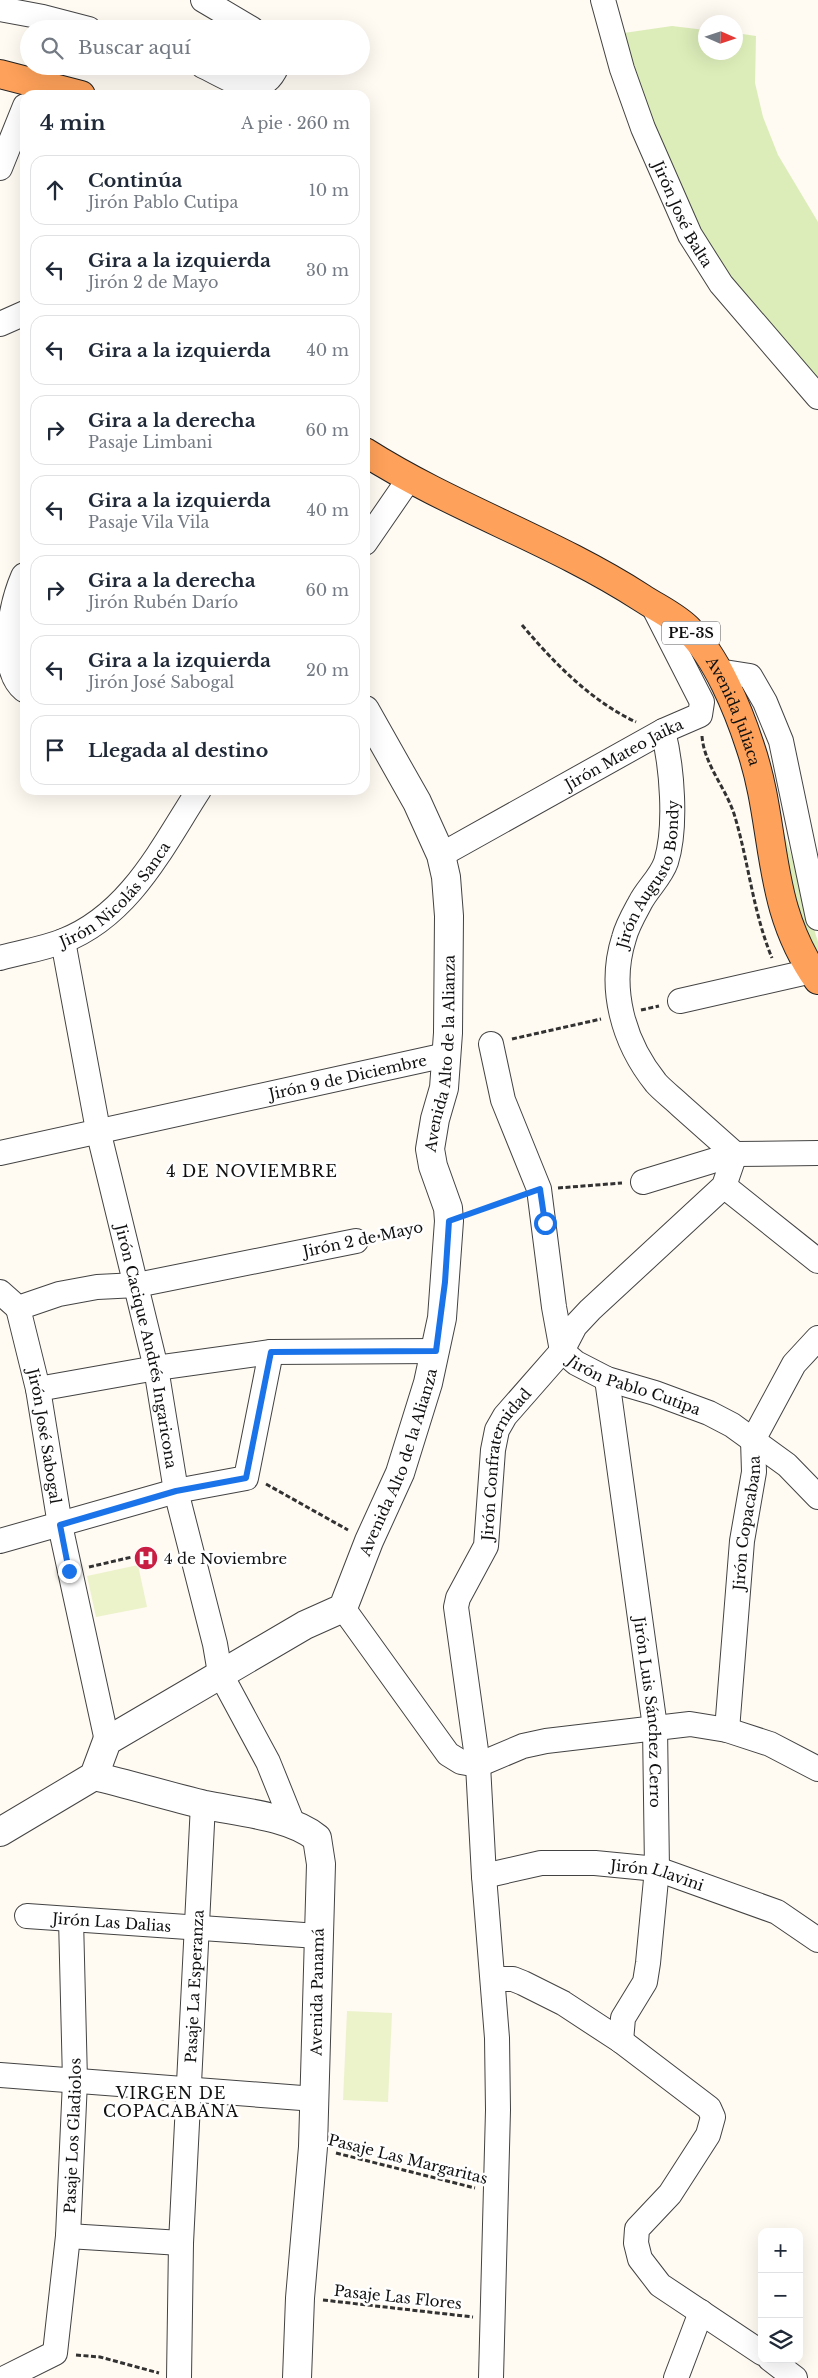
<!DOCTYPE html>
<html lang="es">
<meta charset="utf-8">
<style>
:root{--surface:#fff;--page:#f6f6f7;--text:#1f2937;--muted:#747a83;--line:#e0e1e3}
body{margin:0;font-family:"Libre Baskerville",serif;background:var(--page);color:var(--text)}
.controls{position:absolute;right:15px;bottom:15px;display:grid;overflow:hidden;border-radius:10px;box-shadow:0 5px 20px #0002}
.controls button{width:45px;height:45px;display:grid;place-items:center;padding:0;border:0;border-bottom:1px solid var(--line);background:var(--surface);color:var(--text);font:25px sans-serif}
.compass{position:absolute;left:698px;top:15px;width:45px;height:45px;border-radius:50%;background:var(--surface);box-shadow:0 5px 20px #0002;rotate:93deg}
.stop{position:absolute;width:15px;height:15px;margin:-11px;border:4px solid #1a73e8;border-radius:50%;background:#fff}
.stop.end{background:#1a73e8;border-color:#fff;box-shadow:0 1px 5px #0008}
.list{margin:0;padding:0;list-style:none}
h2{display:flex;justify-content:space-between;align-items:center;height:65px;margin:0;padding:0 20px;font-size:21px}
h2 small{font-size:16px;font-weight:400;color:var(--muted)}
.list li{display:grid;grid-template-columns:32px 1fr auto;gap:15px;align-items:center;box-sizing:border-box;height:70px;margin:0 10px 10px;padding:0 10px;border:1px solid var(--line);border-radius:15px}
.list b{display:block;font-size:19px;white-space:nowrap}
.list p{margin:0;font-size:16px;white-space:nowrap;color:var(--muted)}
.list em{font-size:16px;font-style:normal;color:var(--muted)}
.icon{flex:none;width:28px;height:28px;fill:none;stroke:currentColor;stroke-width:2;stroke-linecap:round;stroke-linejoin:round}
.map{position:relative;flex:none;width:818px;height:2378px;overflow:hidden}
.search{position:absolute;background:var(--surface);box-shadow:0 5px 20px #0002;left:20px;top:20px;width:350px;height:55px;display:flex;align-items:center;gap:12px;box-sizing:border-box;padding:0 18px;border-radius:28px;color:var(--muted);font-size:19px}
.panel{position:absolute;background:var(--surface);box-shadow:0 5px 20px #0002;left:20px;top:90px;width:350px;height:705px;border-radius:15px}
.map>svg:first-child{display:block}
.green{fill:#dcedb9}
.pitch{fill:#ecf3cb}
.lines{fill:none;stroke-linecap:round;stroke-linejoin:round}
.minor-casing{stroke:#434343;stroke-width:26}
.tertiary-casing{stroke:#434343;stroke-width:30}
.trunk-casing{stroke:#212121;stroke-width:30}
.path{stroke:#323232;stroke-width:3;stroke-dasharray:5 2.5;stroke-linecap:butt}
.minor{stroke:#fff;stroke-width:24}
.tertiary{stroke:#fff;stroke-width:28}
.trunk{stroke:#fea15a;stroke-width:28}
.route{stroke:#1a73e8;stroke-width:6}
.labels{text-anchor:middle;dominant-baseline:central;stroke-width:5;stroke-linejoin:round;paint-order:stroke}
.shield{fill:#fff;stroke:#585858;stroke-width:1}
.shield-label{font-size:14px;font-weight:bold;fill:#101010}
.street-label{font-size:15px;fill:#101010;stroke:#fff}
.poi-label{font-size:15px;fill:#101010;stroke:#fff;text-anchor:start}
.neighbourhood-label{font-size:16px;letter-spacing:1px;fill:#101010;stroke:#fff}
</style>
<div class="map">
<svg width="818" height="2378" viewBox="0 0 818 2378">
<rect width="100%" height="100%" fill="#fffaf2"/>
<g class="green">
<polygon points="672,26 705,30 706,52 736,52 736,33 756,36 755,83 763,117 778,155 818,222 818,401 718,288 610,35"/>
<polygon points="745,732 772,793 818,942 818,974"/>
</g>
<g class="pitch">
<polygon points="138,1565 147,1607 96,1617 87,1576"/>
<polygon points="347,2011 392,2013 388,2102 343,2100"/>
</g>
<g class="lines">
<g class="minor-casing">
<g id="minor">
<polyline points="203,0 252,29"/>
<path id="s1" d="M603,0l19,69 21,59 47,107 31,49 97,113"/>
<polyline points="0,9 43,17 89,29"/>
<path d="M203,66c26,12 58,37 74,0"/>
<polyline points="0,168 25,106"/>
<polyline points="0,324 25,313"/>
<polyline points="365,543 409,479"/>
<polyline points="718,671 750,676 765,702 781,741 818,918"/>
<path id="s2" d="M441,855l222,-124 37,-16 2,-13 -49,-96"/>
<path id="s3" d="M63,941l35,189 58,238 20,123 39,153 5,29 48,89 25,62"/>
<path id="s4" d="M0,958c21,-6 43,-9 63,-17 67,-26 99,-94 136,-151"/>
<polyline points="680,1001 812,971"/>
<path id="s5" d="M491,1044l12,56 36,89 15,118 8,44 14,12 31,16 48,14 54,20 23,12 55,40 31,32"/>
<path id="s6" d="M0,1153l446,-98"/>
<polyline points="643,1182 735,1154 818,1153"/>
<polyline points="724,1186 818,1261"/>
<polyline points="0,1292 18,1308 59,1294 97,1287 137,1285 356,1241"/>
<path id="s7" d="M18,1308l20,81 22,136 47,216"/>
<path id="s8" d="M607,1379l48,348 2,142 -9,94 -3,19 -22,36 -2,23"/>
<polyline points="38,1389 156,1368 271,1352 436,1351"/>
<polyline points="0,1541 176,1491 246,1478 271,1352"/>
<polyline points="343,1608 448,1754 461,1762 478,1765"/>
<path id="s9" d="M727,1730l15,-189 12,-69 -1,-32 41,-76 24,-26"/>
<polyline points="478,1765 523,1746 546,1741 690,1724 727,1730 770,1744 818,1769"/>
<path id="s10" d="M484,1876l57,-13h54l62,6 120,43 41,28"/>
<path id="s11" d="M27,1916l291,20"/>
<polyline points="493,1979 513,1979 523,1983 563,2003 621,2041 709,2108 713,2117 708,2135 670,2194 637,2229 636,2243 640,2259 660,2285 762,2353"/>
<polyline points="0,2075 315,2099"/>
<polyline points="68,2236 181,2243"/>
<polyline points="770,2359 795,2378"/>
<path id="s12" d="M5,2378l50,-25 13,-117 7,-155 -4,-162"/>
<path id="s13" d="M179,2378l2,-135 22,-439"/>
<path id="s14" d="M491,2378l7,-268 -1,-72 -13,-162 -6,-111 -22,-158 2,-9 28,-52 7,-96 4,-20 8,-14 57,-65 13,-25 15,-16 134,-124 11,-32c-18,-16 -36,-32 -54,-48 -8,-8 -18,-15 -25,-23 -33,-41 -48,-95 -32,-145 3,-12 10,-24 16,-35 7,-14 21,-26 26,-41 11,-35 6,-96 -3,-131"/>
<polyline points="676,2378 701,2312"/>
</g>
</g>
<g class="tertiary-casing">
<g id="tertiary">
<path d="M25,577c-12,28 -25,90 0,111"/>
<path d="M94,1776c37,9 74,20 111,29 34,7 85,11 112,33l4,26 -8,283 -13,151 -3,80"/>
<path id="s15" d="M0,1832l94,-56 13,-35 198,-116 38,-17 26,-67 31,-68 28,-90 14,-65 7,-97 -1,-13 -15,-42 -3,-17 5,-30 9,-31 4,-55 1,-117 -3,-39 -5,-22 -24,-53 -52,-92"/>
</g>
</g>
<g class="trunk-casing">
<g id="trunk">
<polyline points="0,74 81,95"/>
<path id="s16" d="M365,452c88,56 189,89 277,146 15,10 35,19 47,32 28,28 49,79 61,116 28,82 14,158 68,234"/>
</g>
</g>
<g class="path">
<path d="M522,625c32,38 69,76 114,97"/>
<path d="M702,736c2,29 25,53 33,81 14,47 18,95 37,141"/>
<polyline points="641,1010 659,1006"/>
<polyline points="512,1039 601,1019"/>
<polyline points="558,1188 622,1183"/>
<polyline points="470,1213 518,1197"/>
<polyline points="375,1237 426,1226"/>
<polyline points="266,1484 348,1530"/>
<polyline points="89,1567 132,1557"/>
<polyline points="336,2153 475,2188"/>
<polyline points="323,2300 473,2317"/>
<polyline points="76,2355 100,2357 159,2373"/>
</g>
<use href="#minor" class="minor"/>
<use href="#tertiary" class="tertiary"/>
<use href="#trunk" class="trunk"/>
</g>
<g class="lines">
<polyline class="route" points="69,1571 60,1525 176,1491 246,1478 271,1352 436,1351 445,1282 449,1221 540,1189 545,1223"/>
</g>
<defs>
<g id="hospital-disc" transform="scale(1.25)"><circle r="9.5" fill="#c91e43" stroke="#fff"/><path d="M-5-5h3v3.5h4V-5h3V5h-3V1.5h-4V5h-3Z" fill="#fff"/></g>
</defs>
<g fill-rule="evenodd">
<use href="#hospital-disc" x="146" y="1558"/>
</g>
<g class="labels">
<rect class="shield" x="662" y="621.5" width="58" height="23" rx="4"/>
<g class="shield-label">
<text x="691" y="633">PE-3S</text>
</g>
<g class="street-label">
<text stroke="none"><textPath href="#s1" startOffset="229">Jirón José Balta</textPath></text>
<text stroke="none"><textPath href="#s16" startOffset="464">Avenida Juliaca</textPath></text>
<text stroke="none"><textPath href="#s2" startOffset="209">Jirón Mateo Jaika</textPath></text>
<text stroke="none"><textPath href="#s14" startOffset="1658">Jirón Augusto Bondy</textPath></text>
<text stroke="none"><textPath href="#s4" startOffset="136">Jirón Nicolás Sanca</textPath></text>
<text stroke="none"><textPath href="#s15" startOffset="994">Avenida Alto de la Alianza</textPath></text>
<text stroke="none"><textPath href="#s6" startOffset="356">Jirón 9 de Diciembre</textPath></text>
<text transform="translate(363 1239) rotate(-12)">Jirón 2 de Mayo</text>
<text stroke="none"><textPath href="#s3" startOffset="414">Jirón Cacique Andrés Ingaricona</textPath></text>
<text stroke="none"><textPath href="#s5" startOffset="398">Jirón Pablo Cutipa</textPath></text>
<text stroke="none"><textPath href="#s7" startOffset="131">Jirón José Sabogal</textPath></text>
<text stroke="none"><textPath href="#s15" startOffset="574">Avenida Alto de la Alianza</textPath></text>
<text stroke="none"><textPath href="#s14" startOffset="928">Jirón Confraternidad</textPath></text>
<text stroke="none"><textPath href="#s9" startOffset="208">Jirón Copacabana</textPath></text>
<text stroke="none"><textPath href="#s8" startOffset="336">Jirón Luis Sánchez Cerro</textPath></text>
<text stroke="none"><textPath href="#s10" startOffset="176">Jirón Llavini</textPath></text>
<text stroke="none"><textPath href="#s11" startOffset="85">Jirón Las Dalias</textPath></text>
<text stroke="none"><textPath href="#s13" startOffset="392">Pasaje La Esperanza</textPath></text>
<text transform="translate(317 1992) rotate(-89)">Avenida Panamá</text>
<text stroke="none"><textPath href="#s12" startOffset="274">Pasaje Los Gladiolos</textPath></text>
<text transform="translate(408 2159) rotate(14)">Pasaje Las Margaritas</text>
<text transform="translate(398 2297) rotate(6)">Pasaje Las Flores</text>
</g>
<g class="poi-label">
<text x="164" y="1558">4 de Noviembre</text>
</g>
<g class="neighbourhood-label">
<text x="252" y="1171">4 DE NOVIEMBRE</text>
<text x="171" y="2093">VIRGEN DE<tspan x="171" dy="18">COPACABANA</tspan></text>
</g>
</g>
</svg>
<div class="controls">
<button>+</button>
<button>−</button>
<button><svg class="icon" aria-label="layers" viewBox="0 0 24 24"><path d="M12 4l9 5-9 5-9-5zM3 14l9 5 9-5"/></svg></button>
</div>
<svg class="compass" viewBox="-18 -18 36 36"><path d="M0-13l5 13h-10z" fill="#e53935"/><path d="M0 13l5-13h-10z" fill="#747a83"/></svg>
<div class="stop" style="left:545px;top:1223px"></div>
<div class="stop end" style="left:69px;top:1571px"></div>
<div class="search"><svg class="icon" aria-label="search" viewBox="0 0 24 24"><circle cx="10" cy="10" r="6"/><path d="M15 15l6 6"/></svg>Buscar aquí</div>
<section class="panel">
<h2>4 min<small>A pie · 260 m</small></h2>
<ul class="list">
<li><svg class="icon" aria-label="ahead" viewBox="0 0 24 24"><path d="M12 20V5M6 11l6-6 6 6"/></svg><div><b>Continúa</b><p>Jirón Pablo Cutipa</p></div><em>10 m</em></li>
<li><svg class="icon" aria-label="left" viewBox="0 0 24 24"><path d="M17 20v-9H6M10 6l-5 5 5 5"/></svg><div><b>Gira a la izquierda</b><p>Jirón 2 de Mayo</p></div><em>30 m</em></li>
<li><svg class="icon" aria-label="left" viewBox="0 0 24 24"><path d="M17 20v-9H6M10 6l-5 5 5 5"/></svg><div><b>Gira a la izquierda</b></div><em>40 m</em></li>
<li><svg class="icon" aria-label="right" viewBox="0 0 24 24"><path d="M7 20v-9h11M14 6l5 5-5 5"/></svg><div><b>Gira a la derecha</b><p>Pasaje Limbani</p></div><em>60 m</em></li>
<li><svg class="icon" aria-label="left" viewBox="0 0 24 24"><path d="M17 20v-9H6M10 6l-5 5 5 5"/></svg><div><b>Gira a la izquierda</b><p>Pasaje Vila Vila</p></div><em>40 m</em></li>
<li><svg class="icon" aria-label="right" viewBox="0 0 24 24"><path d="M7 20v-9h11M14 6l5 5-5 5"/></svg><div><b>Gira a la derecha</b><p>Jirón Rubén Darío</p></div><em>60 m</em></li>
<li><svg class="icon" aria-label="left" viewBox="0 0 24 24"><path d="M17 20v-9H6M10 6l-5 5 5 5"/></svg><div><b>Gira a la izquierda</b><p>Jirón José Sabogal</p></div><em>20 m</em></li>
<li><svg class="icon" aria-label="arrive" viewBox="0 0 24 24"><path d="M6 21V4h12l-3 4 3 4H6"/></svg><div><b>Llegada al destino</b></div></li>
</ul>
</section>
</div>
